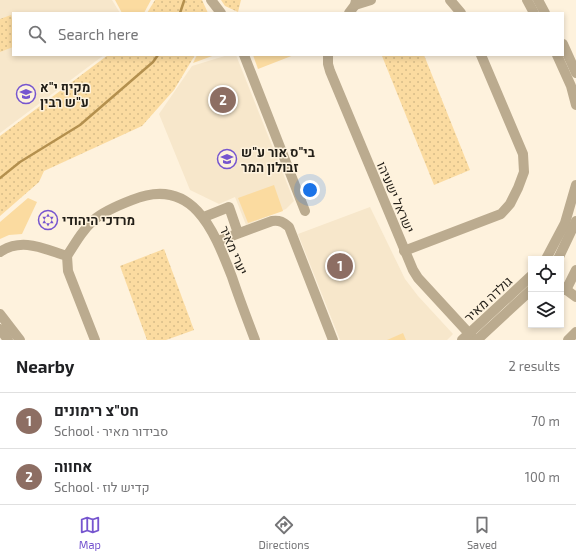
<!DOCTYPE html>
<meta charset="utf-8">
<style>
:root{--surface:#fff;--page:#f2f2f2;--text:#202124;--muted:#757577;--line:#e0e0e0;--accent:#7655cf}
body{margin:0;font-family:"Exo 2",Heebo,sans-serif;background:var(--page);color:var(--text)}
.controls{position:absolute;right:12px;bottom:12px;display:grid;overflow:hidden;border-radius:0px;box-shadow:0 2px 6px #0003}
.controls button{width:36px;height:36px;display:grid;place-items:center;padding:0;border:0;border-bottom:1px solid var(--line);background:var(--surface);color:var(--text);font:20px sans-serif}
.you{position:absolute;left:310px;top:190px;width:14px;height:14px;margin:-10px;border:3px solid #fff;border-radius:50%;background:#1a73e8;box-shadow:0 0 0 6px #1a73e833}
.badge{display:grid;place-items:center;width:26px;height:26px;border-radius:50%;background:var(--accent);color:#fff;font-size:13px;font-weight:700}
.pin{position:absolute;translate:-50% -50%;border:2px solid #fff;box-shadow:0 1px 4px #0006}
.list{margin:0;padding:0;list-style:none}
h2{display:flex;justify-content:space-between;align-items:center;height:52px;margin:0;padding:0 16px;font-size:17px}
h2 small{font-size:13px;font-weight:400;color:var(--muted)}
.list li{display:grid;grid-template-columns:26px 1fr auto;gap:12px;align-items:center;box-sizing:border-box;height:56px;padding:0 16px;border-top:1px solid var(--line)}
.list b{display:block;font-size:15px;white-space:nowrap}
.list p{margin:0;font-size:13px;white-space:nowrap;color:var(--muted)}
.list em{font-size:13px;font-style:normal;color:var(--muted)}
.icon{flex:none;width:22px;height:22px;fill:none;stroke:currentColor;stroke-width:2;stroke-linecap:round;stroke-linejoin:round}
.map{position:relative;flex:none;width:576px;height:340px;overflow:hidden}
.search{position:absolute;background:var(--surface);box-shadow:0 2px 6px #0003;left:12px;right:12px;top:12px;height:44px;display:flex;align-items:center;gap:10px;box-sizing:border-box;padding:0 14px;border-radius:0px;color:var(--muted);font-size:15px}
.sheet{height:164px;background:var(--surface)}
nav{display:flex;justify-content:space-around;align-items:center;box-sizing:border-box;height:56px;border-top:1px solid var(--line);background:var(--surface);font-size:11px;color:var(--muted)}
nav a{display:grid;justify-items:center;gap:2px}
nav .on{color:var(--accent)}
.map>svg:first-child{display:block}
.built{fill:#f7e7cb}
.green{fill:#fbdba0}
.park{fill:url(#park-dots)}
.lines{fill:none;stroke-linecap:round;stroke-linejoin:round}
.stream{stroke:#b4904e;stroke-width:2.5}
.minor{stroke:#bbab8f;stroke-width:10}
.labels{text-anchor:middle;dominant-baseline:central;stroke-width:3;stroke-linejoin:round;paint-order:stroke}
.poi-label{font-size:13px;font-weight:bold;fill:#221e17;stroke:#fef2dd;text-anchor:start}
.street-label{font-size:13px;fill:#221e17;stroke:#fef2dd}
</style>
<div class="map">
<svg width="576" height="340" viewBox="0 0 576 340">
<defs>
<pattern id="park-dots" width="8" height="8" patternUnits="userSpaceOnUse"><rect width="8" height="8" fill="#fbdba0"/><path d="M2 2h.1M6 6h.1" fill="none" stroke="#d7bc89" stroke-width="1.8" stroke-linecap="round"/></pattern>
</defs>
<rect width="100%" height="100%" fill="#fef2dd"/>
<g class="built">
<polygon points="0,0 112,0 120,13 13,13 13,55 104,55 0,133"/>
<polygon points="228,55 236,55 294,201 286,209 246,225 235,197 219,204 190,190 159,114 192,66"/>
<polygon points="370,207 405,279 418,296 453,334 447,340 340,340 298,234"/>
</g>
<g class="green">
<polygon points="115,0 151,0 144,13 122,13"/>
<polygon points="197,55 215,55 193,63"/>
<polygon points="253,55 294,55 258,69"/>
<polygon points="274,185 283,211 248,223 238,198"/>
<polygon points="28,198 37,202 22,234 9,235 0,239 0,222"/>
<polygon points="403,333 406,340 387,340"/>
</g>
<g class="park">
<polygon points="155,0 202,0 208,13 147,13"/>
<polygon points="221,0 241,0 238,12 225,6"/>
<polygon points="11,15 13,22 13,47 0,52 0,19"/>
<polygon points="108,55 195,55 174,90 142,126 44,171 39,182 0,216 0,136"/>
<polygon points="384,55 424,55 470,170 434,185 382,56"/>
<polygon points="164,249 194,330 166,340 147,340 120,266"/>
</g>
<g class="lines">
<g class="stream">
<polyline points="180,13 184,1"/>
<polyline points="0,178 20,162 80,125 153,62 158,55"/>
</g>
<g class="minor">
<polyline points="211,0 221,13"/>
<polyline points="450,0 461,13"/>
<polyline points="527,0 534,13"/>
<polyline points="538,0 545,13"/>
<polyline points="355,5 371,0"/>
<polyline points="349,13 355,5 356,0"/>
<polyline points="563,44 576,73"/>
<polyline points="244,55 305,211"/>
<polyline points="328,55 328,64 330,71 413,270 418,278 475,340"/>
<polyline points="557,55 571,86 576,105"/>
<polyline points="204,217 229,207 238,233"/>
<path d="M218,241l54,-20c8,-1 11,1 17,6l44,113"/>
<polyline points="404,251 501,214 510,204 518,188 524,172 523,154 481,55"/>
<path d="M0,252c22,-15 44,-3 67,4l1,15 27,69"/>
<path d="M67,256c22,-35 26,-41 65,-56 61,-25 82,31 100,77 7,21 15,42 23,63"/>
<polyline points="546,259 565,223 576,185"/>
<polyline points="558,259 576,221"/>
<polyline points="561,286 576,297"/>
<polyline points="566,290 576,270"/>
<polyline points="0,314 20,340"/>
<polyline points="0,329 8,340"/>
<polyline points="462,340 531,276"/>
<polyline points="477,340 531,290"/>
<polyline points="568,340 576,332"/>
</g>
</g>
<defs>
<g id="school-ring" transform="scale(1)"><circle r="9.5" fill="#fef2dd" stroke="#7655cf" stroke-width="1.5"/><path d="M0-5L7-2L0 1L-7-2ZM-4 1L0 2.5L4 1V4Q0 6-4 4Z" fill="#7655cf"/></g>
<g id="synagogue-ring" transform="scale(1)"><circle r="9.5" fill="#fef2dd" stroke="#7655cf" stroke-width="1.5"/><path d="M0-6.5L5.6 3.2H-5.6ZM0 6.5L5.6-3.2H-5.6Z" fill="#7655cf"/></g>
</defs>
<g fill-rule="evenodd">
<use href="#school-ring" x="26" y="94"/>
<use href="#school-ring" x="227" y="159"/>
<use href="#synagogue-ring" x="48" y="220"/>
</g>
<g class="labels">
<g class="poi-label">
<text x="40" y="87">מקיף י"א<tspan x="40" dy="15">ע"ש רבין</tspan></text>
<text x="241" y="152">בי"ס אור ע"ש<tspan x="241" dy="15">זבולון המר</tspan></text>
<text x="62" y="220">מרדכי היהודי</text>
</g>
<g class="street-label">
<text transform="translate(396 197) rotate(67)">ישראל ישעיהו</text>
<text transform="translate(234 250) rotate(67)">יערי מאיר</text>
<text transform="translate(488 299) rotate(-43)">גולדה מאיר</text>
</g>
</g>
</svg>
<div class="controls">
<button><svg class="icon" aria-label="locate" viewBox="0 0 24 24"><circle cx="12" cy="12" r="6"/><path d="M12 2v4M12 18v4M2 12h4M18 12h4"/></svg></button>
<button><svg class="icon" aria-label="layers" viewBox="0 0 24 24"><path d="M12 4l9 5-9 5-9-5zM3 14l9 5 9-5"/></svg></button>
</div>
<div class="you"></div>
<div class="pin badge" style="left:340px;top:266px;background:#8d6e63">1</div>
<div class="pin badge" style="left:223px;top:100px;background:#8d6e63">2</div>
<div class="search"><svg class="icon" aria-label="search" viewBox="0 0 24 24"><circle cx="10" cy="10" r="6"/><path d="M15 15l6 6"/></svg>Search here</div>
</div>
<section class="sheet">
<h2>Nearby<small>2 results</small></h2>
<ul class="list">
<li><span class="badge" style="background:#8d6e63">1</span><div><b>חט&quot;צ רימונים</b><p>School · סבידור מאיר</p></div><em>70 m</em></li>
<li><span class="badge" style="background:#8d6e63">2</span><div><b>אחווה</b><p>School · קדיש לוז</p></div><em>100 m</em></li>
</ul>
</section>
<nav>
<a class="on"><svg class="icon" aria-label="map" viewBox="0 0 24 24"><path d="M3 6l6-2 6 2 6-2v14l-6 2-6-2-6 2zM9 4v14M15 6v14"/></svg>Map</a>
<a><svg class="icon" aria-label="directions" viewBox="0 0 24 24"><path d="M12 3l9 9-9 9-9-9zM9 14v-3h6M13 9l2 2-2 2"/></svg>Directions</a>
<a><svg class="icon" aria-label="saved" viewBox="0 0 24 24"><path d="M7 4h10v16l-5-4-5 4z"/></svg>Saved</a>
</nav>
